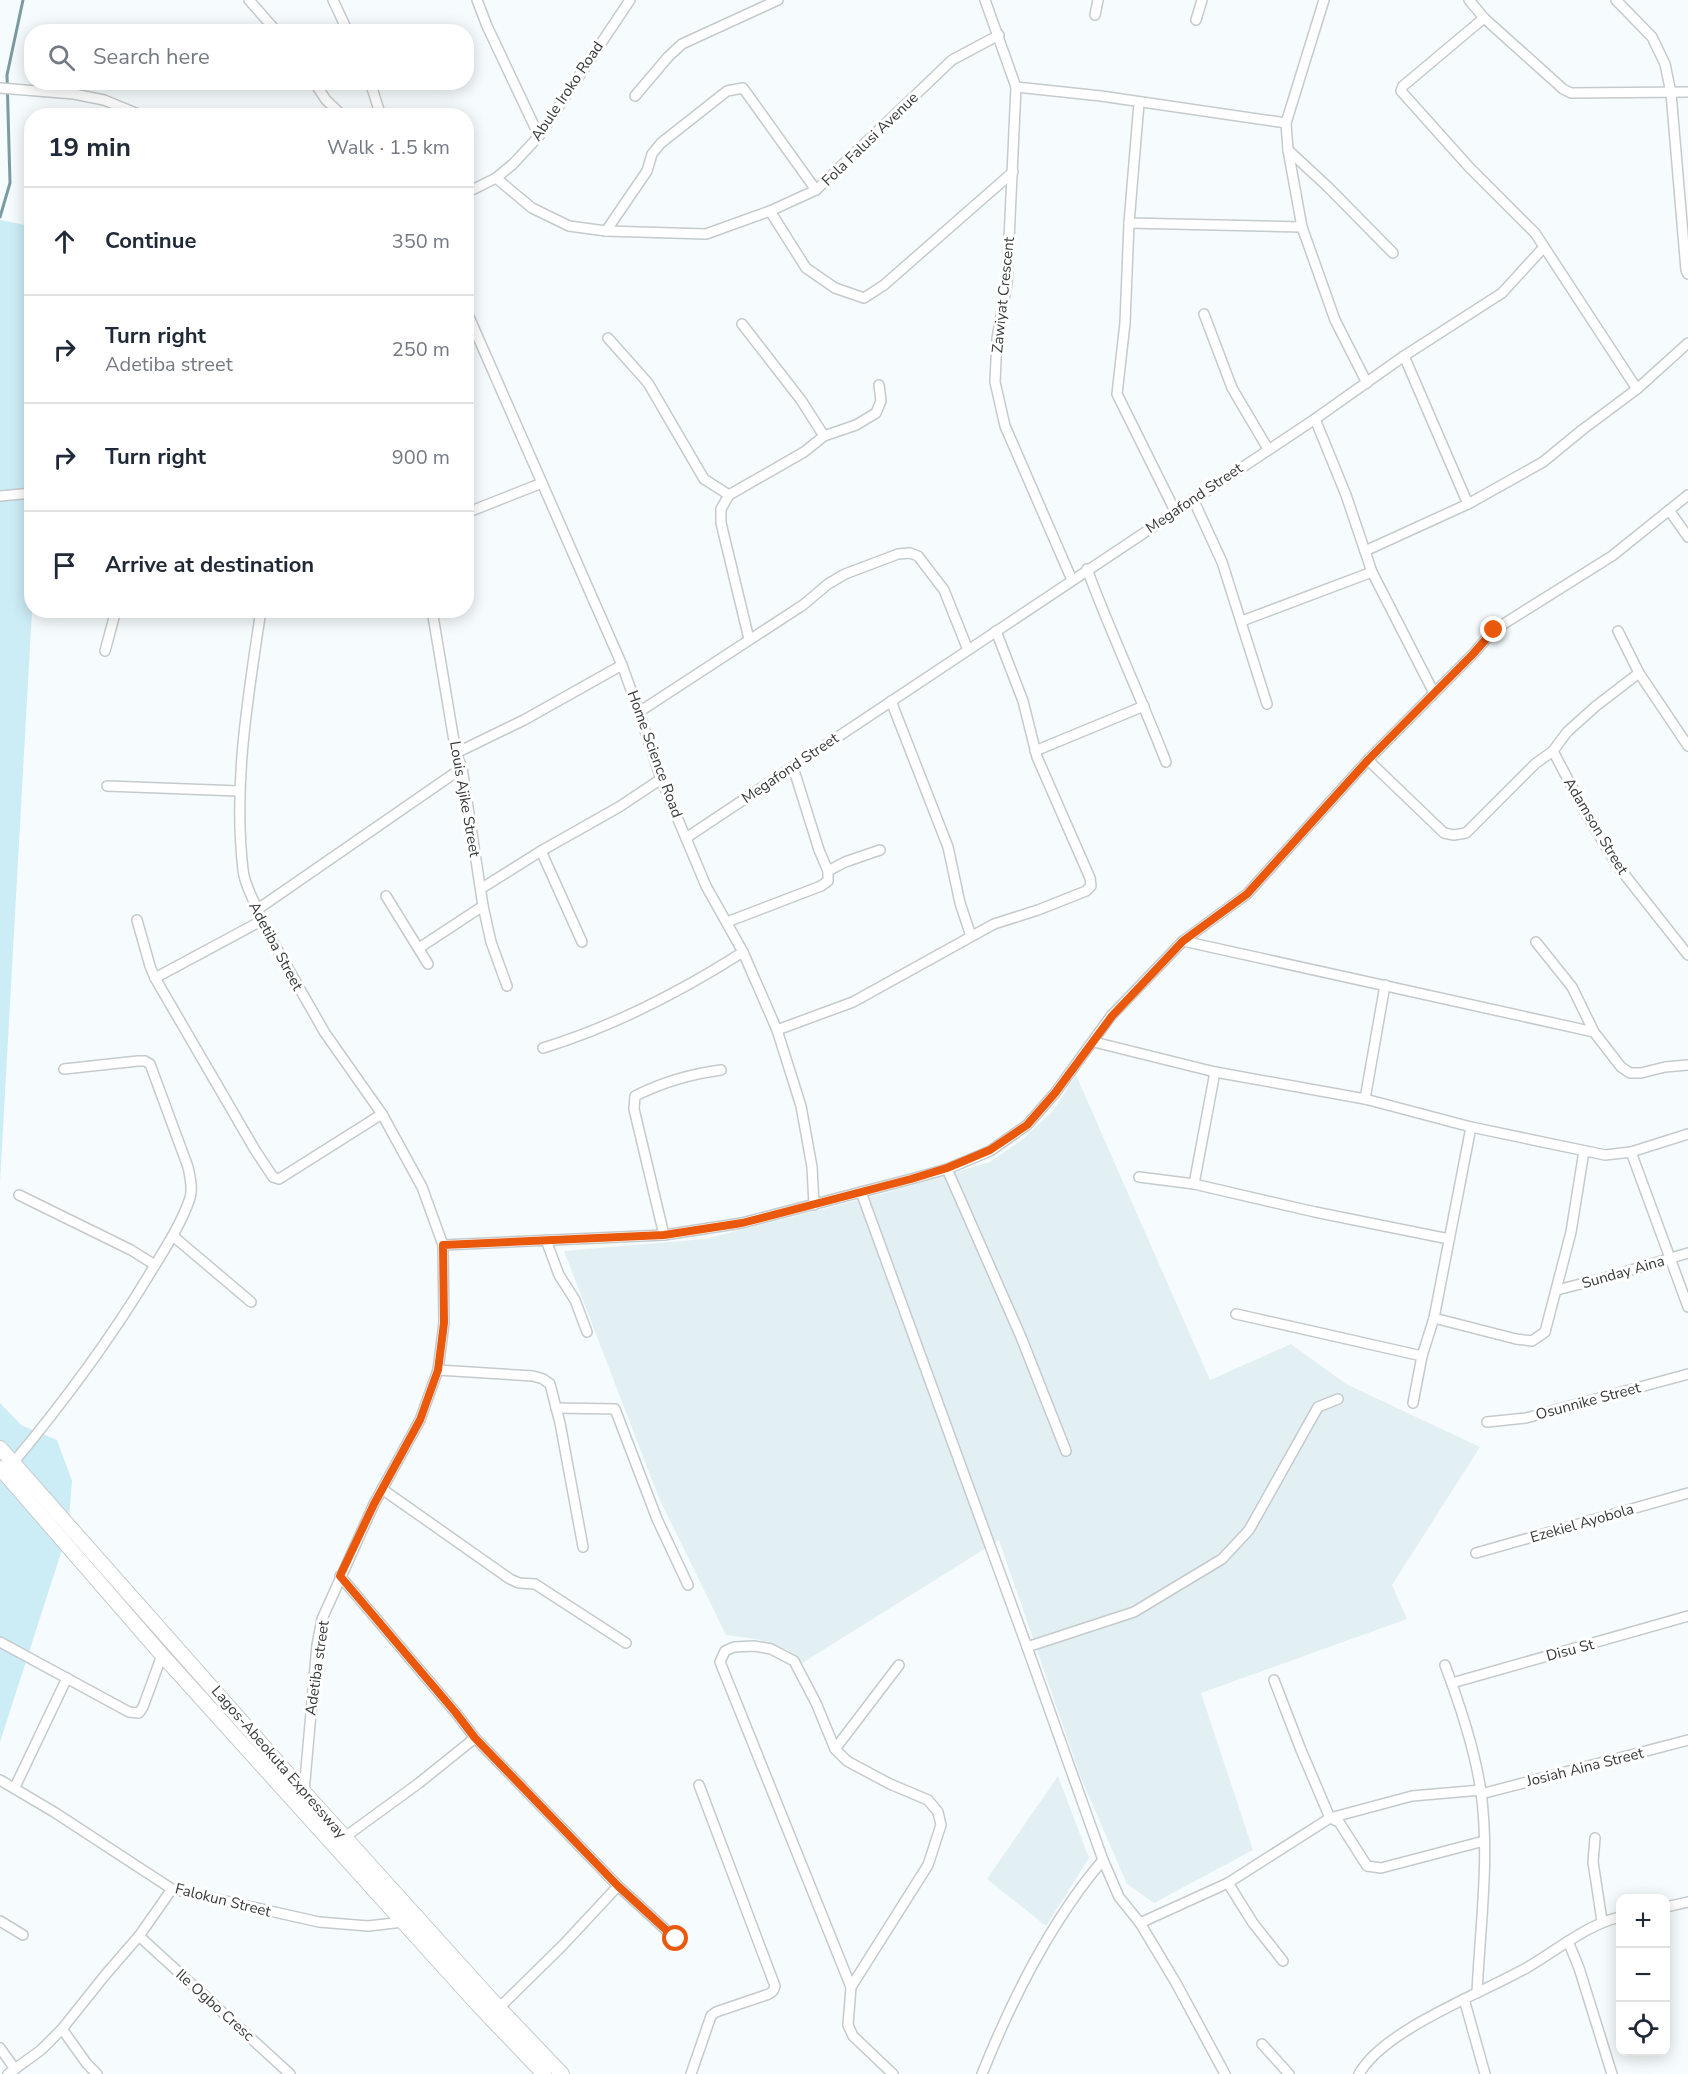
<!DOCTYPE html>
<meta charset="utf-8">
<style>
:root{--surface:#fff;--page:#f6f6f7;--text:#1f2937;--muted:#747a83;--line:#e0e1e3}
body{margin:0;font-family:"Nunito Sans",sans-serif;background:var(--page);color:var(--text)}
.controls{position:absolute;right:18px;bottom:18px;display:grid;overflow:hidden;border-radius:12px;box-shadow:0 3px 15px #0003}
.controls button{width:54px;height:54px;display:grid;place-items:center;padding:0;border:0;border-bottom:2px solid var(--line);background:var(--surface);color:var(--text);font:30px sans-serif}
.stop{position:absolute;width:18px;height:18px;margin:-14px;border:4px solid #ea580c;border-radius:50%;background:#fff}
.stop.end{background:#ea580c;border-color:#fff;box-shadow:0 2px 6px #0008}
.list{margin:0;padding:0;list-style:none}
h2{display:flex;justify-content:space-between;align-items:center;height:78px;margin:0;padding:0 24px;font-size:26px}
h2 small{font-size:20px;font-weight:400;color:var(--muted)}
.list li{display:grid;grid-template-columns:39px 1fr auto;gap:18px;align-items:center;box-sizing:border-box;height:108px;padding:0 24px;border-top:2px solid var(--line)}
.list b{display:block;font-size:22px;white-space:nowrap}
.list p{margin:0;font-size:20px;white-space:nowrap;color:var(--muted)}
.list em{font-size:20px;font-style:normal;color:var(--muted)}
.icon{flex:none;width:33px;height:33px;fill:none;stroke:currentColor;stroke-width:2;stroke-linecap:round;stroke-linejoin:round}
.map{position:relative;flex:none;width:1688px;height:2074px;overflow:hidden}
.search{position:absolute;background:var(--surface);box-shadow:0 3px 15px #0003;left:24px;top:24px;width:450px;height:66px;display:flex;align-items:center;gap:15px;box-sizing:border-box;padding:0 21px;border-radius:24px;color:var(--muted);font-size:22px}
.panel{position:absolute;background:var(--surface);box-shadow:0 3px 15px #0003;left:24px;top:108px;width:450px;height:510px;border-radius:24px}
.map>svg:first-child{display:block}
.built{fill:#e2eff3}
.green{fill:#ccecf6}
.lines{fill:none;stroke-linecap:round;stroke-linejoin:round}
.stream{stroke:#7c9aa3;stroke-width:3}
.minor-casing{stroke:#c5cacc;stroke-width:12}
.highway-casing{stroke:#c5cacc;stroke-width:16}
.minor{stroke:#fff;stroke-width:9}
.highway{stroke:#fff;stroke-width:14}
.route{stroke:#ea580c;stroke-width:8}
.labels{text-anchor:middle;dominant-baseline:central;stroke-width:6;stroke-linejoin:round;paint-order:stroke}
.street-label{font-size:15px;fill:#37393a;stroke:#fff}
</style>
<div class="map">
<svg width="1688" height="2074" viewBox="0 0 1688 2074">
<rect width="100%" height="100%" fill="#f6fcfd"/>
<g class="built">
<polygon points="1076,1075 1210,1380 1291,1344 1346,1384 1480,1447 1392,1585 1407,1619 1201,1693 1253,1850 1154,1903 1127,1884 1081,1778 999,1540 799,1665 788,1650 756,1639 726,1635 659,1498 564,1251 705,1239 882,1194 990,1162 1023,1139 1054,1110"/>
<polygon points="1058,1776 1089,1858 1046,1926 987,1879"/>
</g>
<g class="green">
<polygon points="0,220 31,226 32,611 0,1182"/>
<polygon points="0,1403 21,1425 57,1440 72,1481 68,1531 0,1742"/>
</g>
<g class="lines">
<polyline class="stream" points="0,217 10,183 7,75 23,0"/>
<g class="minor-casing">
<g id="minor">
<polyline points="249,0 277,32"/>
<polyline points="333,0 348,32"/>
<polyline points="477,0 487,26 539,136"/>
<polyline points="985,0 1016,87 1007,284 997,338 995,382 1005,426 1072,580"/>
<polyline points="1324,0 1286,123 1288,150 1302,227 1335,320 1367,383"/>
<polyline points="1469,0 1484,18 1552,79 1563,89 1571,93 1688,92"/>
<polyline points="1616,0 1652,37 1665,64 1671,93 1686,270 1688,274"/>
<polyline points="1095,15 1098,0"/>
<polyline points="1484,18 1403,86 1401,91 1469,167 1535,233 1637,389"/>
<polyline points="1196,20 1202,0"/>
<polyline points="314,82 326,100 343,116"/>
<polyline points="370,82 381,116"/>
<polyline points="1016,87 1101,96 1286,123"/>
<polyline points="0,88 74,94 104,100 143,116"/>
<polyline points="635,96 668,57 682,44 778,0"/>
<polyline points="1139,103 1129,223 1125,323 1117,394 1175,511"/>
<polyline points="1288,150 1328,187 1393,253"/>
<polyline points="496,178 532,208 569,226 606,231 706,234 770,211 816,190 952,60 999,35"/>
<polyline points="466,193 496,178 513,164 539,136 630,0"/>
<polyline points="770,211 806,268 835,288 864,298 884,285 1013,172"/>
<polyline points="1129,223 1302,227"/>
<polyline points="606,231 647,171 652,154 661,143 727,91 743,88 816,190"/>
<polyline points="466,310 622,665 639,712 661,779 706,886 743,952 777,1030 801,1106 812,1167 814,1205"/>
<polyline points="1204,314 1232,388 1268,449"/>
<polyline points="742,324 801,400 824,436"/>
<polyline points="608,338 648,383 704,479 729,495"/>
<polyline points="1404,356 1468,504"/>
<polyline points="1315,419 1346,495 1372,572 1434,693"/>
<polyline points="0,496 32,493"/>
<polyline points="1193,499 1222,562 1267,704"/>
<polyline points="1669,510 1688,537"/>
<polyline points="466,513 542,483"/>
<polyline points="1365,551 1468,504 1543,462 1582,430 1637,389 1688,343"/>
<path d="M1087,569c24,65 54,128 79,193"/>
<path d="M261,610c-13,87 -28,173 -18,260 2,19 14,33 18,51l64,112 57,81 40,73 21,58 1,78 -6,47 -18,50 -46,84 -52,115 -5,26 -13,147"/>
<polyline points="432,610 456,753 462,768 483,906 491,942 507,986"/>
<polyline points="1242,621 1372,572"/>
<polyline points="1618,631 1639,673 1688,746"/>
<polyline points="749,639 721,523 721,509 729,495 804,452 824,436 856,425 876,413 881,401 879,385"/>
<polyline points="105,651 116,610"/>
<polyline points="891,701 948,847 960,903 971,936"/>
<polyline points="639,712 803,605 828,584 845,574 898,554 910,553 918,556 944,590 968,650"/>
<polyline points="1035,751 1144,706"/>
<polyline points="1553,751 1585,812 1617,865 1688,955"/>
<polyline points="456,753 524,720 622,665"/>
<polyline points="1368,760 1444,833 1454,835 1466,833 1535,764 1553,751 1567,732 1596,706 1639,673"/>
<polyline points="107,786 239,791"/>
<polyline points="686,838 1315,419 1404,356 1502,293 1544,247"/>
<polyline points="541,851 582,942"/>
<polyline points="828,871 845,862 880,850"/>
<polyline points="482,888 541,851 619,807 661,779"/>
<polyline points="386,896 428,964"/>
<polyline points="258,909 462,768"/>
<polyline points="137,920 150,966 155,978 255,1150 273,1177 279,1179 382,1114"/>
<polyline points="727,922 821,886 828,881 828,871 819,850 793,767"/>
<polyline points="1183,941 1594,1032"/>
<polyline points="1536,942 1572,987 1594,1032 1621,1067 1630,1073 1641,1073 1665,1067 1688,1065"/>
<polyline points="419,948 483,906"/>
<polyline points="155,978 261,921"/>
<polyline points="777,1030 853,1002 994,924 1038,910 1086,891 1091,886 1090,878 1037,757 1023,701 996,631"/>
<polyline points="1094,1042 1215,1072 1365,1099 1471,1127 1605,1155 1631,1152 1688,1134"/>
<path d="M543,1048c72,-22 137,-56 200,-96"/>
<polyline points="1365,1099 1385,985"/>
<polyline points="1631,1152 1688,1307"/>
<polyline points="947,1169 1021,1337 1066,1451"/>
<polyline points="1139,1177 1194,1184 1315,1212 1449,1239"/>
<polyline points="1194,1184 1215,1072"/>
<polyline points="861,1192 1027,1647 1103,1860 1119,1897 1140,1923 1176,1983 1225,2074"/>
<polyline points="19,1195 131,1250 155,1265"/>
<path d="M664,1235l-30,-126 1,-13c28,-14 55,-22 86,-26"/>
<polyline points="173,1236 251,1302"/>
<polyline points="546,1240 559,1275 575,1300 587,1332"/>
<polyline points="443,1245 664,1235 742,1223 911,1179 947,1169 990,1151 1027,1125 1055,1093 1111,1016 1183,941 1247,894 1368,760 1473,654 1494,630 1612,556 1688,495"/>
<polyline points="1557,1290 1608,1277 1688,1253"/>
<polyline points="1236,1314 1422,1356"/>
<polyline points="1434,1318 1516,1339 1532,1341 1545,1332 1571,1232 1584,1151"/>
<polyline points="438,1370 533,1376 543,1379 550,1384 560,1423 583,1547"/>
<polyline points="1413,1403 1422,1356 1434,1318 1471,1127"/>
<polyline points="556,1408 615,1409 657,1519 688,1585"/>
<polyline points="1487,1422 1526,1418 1688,1374"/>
<path d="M13,1463c50,-60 96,-122 136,-188 15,-25 32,-50 41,-77 3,-10 0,-21 -2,-31l-38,-103 -5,-3h-7l-74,8"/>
<polyline points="382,1489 510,1579 519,1583 535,1584 626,1643"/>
<polyline points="1476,1553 1688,1493"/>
<polyline points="340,1576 456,1713 475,1738 618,1886 676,1939"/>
<polyline points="0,1642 129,1712 139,1713 143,1707 162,1655"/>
<polyline points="1027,1647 1134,1612 1222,1559 1249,1530 1318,1407 1338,1399"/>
<path d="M1445,1665c15,40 30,84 36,127 9,66 -1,135 -4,201"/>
<polyline points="1274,1680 1301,1750 1330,1818 1339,1822 1367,1866 1381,1868 1484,1841"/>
<polyline points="1452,1683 1688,1616"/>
<polyline points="835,1749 899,1665"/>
<polyline points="0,1780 54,1812 172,1889 319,1922 368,1926 403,1922"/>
<polyline points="15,1787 67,1678"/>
<polyline points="1481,1794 1688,1740"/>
<polyline points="345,1837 419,1783 475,1738"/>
<polyline points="1595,1838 1593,1862 1602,1921"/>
<polyline points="1228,1883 1253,1923 1283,1961"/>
<polyline points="1666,1907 1688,1902"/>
<polyline points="0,1921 23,1935"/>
<polyline points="1140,1923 1228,1883 1330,1818 1412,1796 1481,1790"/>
<polyline points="139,1936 290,2074"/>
<polyline points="1568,1941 1579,1968 1612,2074"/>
<polyline points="851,1987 928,1865 941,1825 938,1812 928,1800 890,1784 847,1761 835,1749 816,1703 794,1661 771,1649 754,1646 734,1647 725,1651 720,1662 851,1987 848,2025 853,2036 893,2074"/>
<polyline points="1464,1999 1485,2074"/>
<polyline points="499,2008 563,1945 618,1886"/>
<polyline points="62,2029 87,2064 97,2074"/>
<polyline points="1262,2044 1289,2074"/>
<polyline points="0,2048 15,2069"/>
<polyline points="8,2074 41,2050 62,2029 106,1974 139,1936 172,1889"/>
<polyline points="691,2074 711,2016 716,2012 769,1994 773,1991 775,1986 699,1785"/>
<path d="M982,2074c30,-75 68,-152 121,-214"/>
<path d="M1359,2074c25,-45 124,-81 169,-107 31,-18 58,-42 92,-50"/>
</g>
</g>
<g class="highway-casing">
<g id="highway">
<polyline points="0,1448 304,1792 499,2008 562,2074"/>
<polyline points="0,1468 162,1655 478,2005 544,2074"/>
</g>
</g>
<use href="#minor" class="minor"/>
<use href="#highway" class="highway"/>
</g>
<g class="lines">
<polyline class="route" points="676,1939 618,1886 475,1738 456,1713 340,1576 374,1504 420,1420 438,1370 444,1323 443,1245 664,1235 742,1223 911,1179 947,1168 990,1150 1027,1125 1055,1093 1112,1016 1183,941 1247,894 1368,760 1473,654 1494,630"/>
</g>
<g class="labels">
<g class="street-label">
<text transform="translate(567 91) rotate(-56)">Abule Iroko Road</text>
<text transform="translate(870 139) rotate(-44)">Fola Falusi Avenue</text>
<text transform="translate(1003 295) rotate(-84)">Zawiyat Crescent</text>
<text transform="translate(1194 498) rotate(-34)">Megafond Street</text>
<text transform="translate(655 754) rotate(70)">Home Science Road</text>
<text transform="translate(790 768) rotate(-34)">Megafond Street</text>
<text transform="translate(465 799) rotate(80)">Louis Ajike Street</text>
<text transform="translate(1596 826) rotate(59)">Adamson Street</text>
<text transform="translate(276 946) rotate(62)">Adetiba Street</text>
<text transform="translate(1623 1272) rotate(-16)">Sunday Aina</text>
<text transform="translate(1588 1401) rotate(-15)">Osunnike Street</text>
<text transform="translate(1582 1523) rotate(-16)">Ezekiel Ayobola</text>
<text transform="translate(1570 1650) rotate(-15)">Disu St</text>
<text transform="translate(317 1668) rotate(-82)">Adetiba street</text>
<text transform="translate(279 1762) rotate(49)">Lagos-Abeokuta Expressway</text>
<text transform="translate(1585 1767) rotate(-14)">Josiah Aina Street</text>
<text transform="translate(223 1900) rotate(14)">Falokun Street</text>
<text transform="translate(215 2005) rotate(42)">Ile Ogbo Cresc</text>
</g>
</g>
</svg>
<div class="controls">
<button>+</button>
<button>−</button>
<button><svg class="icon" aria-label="locate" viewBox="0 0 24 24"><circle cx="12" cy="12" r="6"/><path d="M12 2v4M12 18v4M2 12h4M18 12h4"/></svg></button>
</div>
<div class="stop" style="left:676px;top:1939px"></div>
<div class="stop end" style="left:1494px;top:630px"></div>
<div class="search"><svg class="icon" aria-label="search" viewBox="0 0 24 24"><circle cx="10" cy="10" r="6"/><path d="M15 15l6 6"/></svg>Search here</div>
<section class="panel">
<h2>19 min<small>Walk · 1.5 km</small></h2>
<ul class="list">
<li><svg class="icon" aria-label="ahead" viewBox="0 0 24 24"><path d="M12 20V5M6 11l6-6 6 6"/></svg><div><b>Continue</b></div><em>350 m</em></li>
<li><svg class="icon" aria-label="right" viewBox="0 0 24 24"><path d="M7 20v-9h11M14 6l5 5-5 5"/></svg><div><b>Turn right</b><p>Adetiba street</p></div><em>250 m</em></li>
<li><svg class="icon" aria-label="right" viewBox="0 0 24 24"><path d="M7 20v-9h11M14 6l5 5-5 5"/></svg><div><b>Turn right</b></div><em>900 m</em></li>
<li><svg class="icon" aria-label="arrive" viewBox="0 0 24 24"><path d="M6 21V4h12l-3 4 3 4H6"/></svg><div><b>Arrive at destination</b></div></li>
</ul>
</section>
</div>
